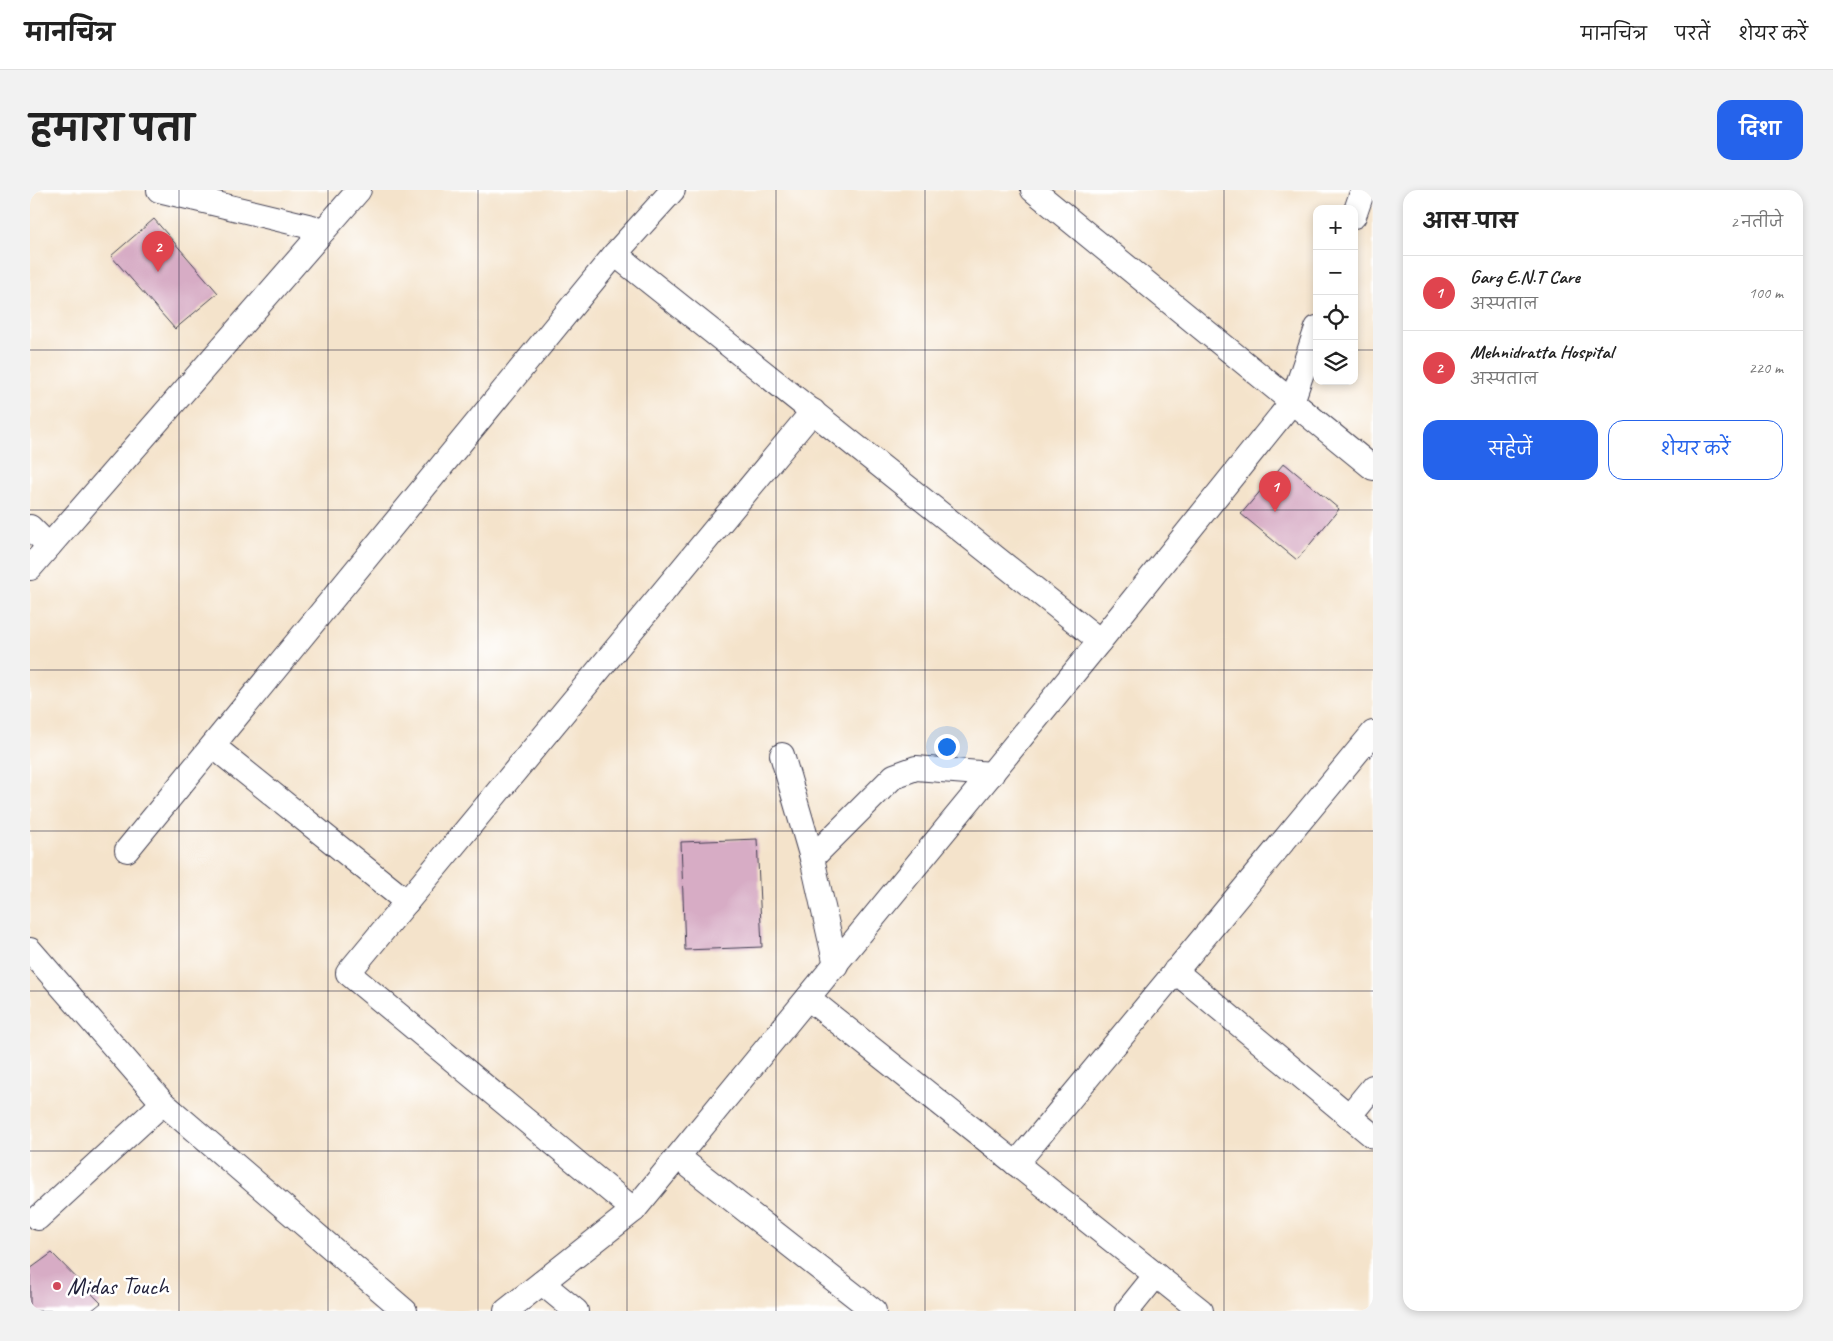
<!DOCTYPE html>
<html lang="hi">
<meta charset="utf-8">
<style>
:root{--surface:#fff;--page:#f2f2f2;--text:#222;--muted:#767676;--line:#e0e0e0;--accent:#2563eb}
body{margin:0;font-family:Caveat,"Playpen Sans Deva",sans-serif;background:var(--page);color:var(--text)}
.controls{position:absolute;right:15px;top:15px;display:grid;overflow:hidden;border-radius:10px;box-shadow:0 2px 8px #0003}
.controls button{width:45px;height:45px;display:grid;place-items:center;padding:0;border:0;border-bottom:1px solid var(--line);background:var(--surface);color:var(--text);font:25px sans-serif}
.you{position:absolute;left:916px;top:556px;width:18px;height:18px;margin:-12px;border:4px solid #fff;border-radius:50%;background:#1a73e8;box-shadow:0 0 0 8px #1a73e833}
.badge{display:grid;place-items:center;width:32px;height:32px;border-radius:50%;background:var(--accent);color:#fff;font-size:16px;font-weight:700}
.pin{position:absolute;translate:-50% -41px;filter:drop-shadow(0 1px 2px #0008)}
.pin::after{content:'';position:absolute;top:26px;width:18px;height:15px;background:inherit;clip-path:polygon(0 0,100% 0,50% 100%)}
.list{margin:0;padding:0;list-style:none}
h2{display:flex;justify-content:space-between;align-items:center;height:65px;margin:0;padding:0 20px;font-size:21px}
h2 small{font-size:16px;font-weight:400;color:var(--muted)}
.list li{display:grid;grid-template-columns:32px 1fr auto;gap:15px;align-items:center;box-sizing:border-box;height:75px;padding:0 20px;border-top:1px solid var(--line)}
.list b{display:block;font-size:19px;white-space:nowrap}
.list p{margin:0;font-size:16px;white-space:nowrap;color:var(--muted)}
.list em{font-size:16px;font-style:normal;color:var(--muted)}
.actions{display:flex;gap:10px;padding:15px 20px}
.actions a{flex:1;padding:11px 0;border:1px solid var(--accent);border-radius:15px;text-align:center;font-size:18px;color:var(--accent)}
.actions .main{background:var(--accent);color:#fff}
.icon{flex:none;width:28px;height:28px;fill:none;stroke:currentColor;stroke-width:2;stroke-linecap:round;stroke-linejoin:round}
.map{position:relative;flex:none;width:1343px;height:1121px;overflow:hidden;border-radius:15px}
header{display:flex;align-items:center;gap:30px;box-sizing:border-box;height:70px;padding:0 25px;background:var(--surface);border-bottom:1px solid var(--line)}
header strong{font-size:24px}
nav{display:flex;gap:28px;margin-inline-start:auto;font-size:18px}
.intro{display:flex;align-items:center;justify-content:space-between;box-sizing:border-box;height:120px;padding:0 30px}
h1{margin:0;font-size:35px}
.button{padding:12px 22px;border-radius:15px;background:var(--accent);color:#fff;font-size:18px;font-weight:700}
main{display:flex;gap:30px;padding:0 30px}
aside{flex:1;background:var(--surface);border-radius:15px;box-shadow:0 2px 8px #0003}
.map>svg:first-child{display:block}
.building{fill:#d7acc5}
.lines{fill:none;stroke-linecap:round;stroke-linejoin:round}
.minor-casing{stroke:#423f51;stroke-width:26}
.minor{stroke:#fff;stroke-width:24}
.grid{fill:none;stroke:#22223b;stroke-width:1;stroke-opacity:0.55}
.poi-dot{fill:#d1495b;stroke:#fff;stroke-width:2}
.labels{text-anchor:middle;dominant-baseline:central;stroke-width:5;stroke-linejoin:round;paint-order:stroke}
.poi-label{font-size:24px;fill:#22223b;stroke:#fff;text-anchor:start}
</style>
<header>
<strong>मानचित्र</strong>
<nav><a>मानचित्र</a><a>परतें</a><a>शेयर करें</a></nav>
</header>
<div class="intro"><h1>हमारा पता</h1><a class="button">दिशा</a></div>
<main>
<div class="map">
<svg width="1343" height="1121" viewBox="0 0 1343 1121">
<rect width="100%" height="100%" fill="#fff"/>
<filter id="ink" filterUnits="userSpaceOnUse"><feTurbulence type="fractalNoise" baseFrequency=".02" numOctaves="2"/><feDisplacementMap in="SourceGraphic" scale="10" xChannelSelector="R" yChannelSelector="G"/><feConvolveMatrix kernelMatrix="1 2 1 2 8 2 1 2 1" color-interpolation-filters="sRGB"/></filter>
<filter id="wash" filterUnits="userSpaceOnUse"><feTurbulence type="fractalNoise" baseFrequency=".0096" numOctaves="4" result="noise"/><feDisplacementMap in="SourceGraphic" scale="20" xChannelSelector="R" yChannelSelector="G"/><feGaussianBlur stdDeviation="1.12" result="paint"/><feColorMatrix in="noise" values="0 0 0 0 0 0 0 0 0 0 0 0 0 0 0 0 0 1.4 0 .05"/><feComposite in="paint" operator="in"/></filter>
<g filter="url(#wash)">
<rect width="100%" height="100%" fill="#f4e3cb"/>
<g id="blocks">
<g class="building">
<polygon points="124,29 188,103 145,139 81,66"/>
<polygon points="1254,273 1309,319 1267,370 1211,324"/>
<polygon points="727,649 732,757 655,760 651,652"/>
<polygon points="22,1063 71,1113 61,1121 0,1121 0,1079"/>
</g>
</g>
</g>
<g filter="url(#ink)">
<use href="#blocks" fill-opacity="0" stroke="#423f51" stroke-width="1"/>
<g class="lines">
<g class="minor-casing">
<g id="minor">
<polyline points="129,0 294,40"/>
<polyline points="1003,0 1343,278"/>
<polyline points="1324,26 1333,0"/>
<polyline points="585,64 1070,451"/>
<polyline points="0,337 19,356"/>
<polyline points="0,378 329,0"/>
<polyline points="183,556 377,712"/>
<polyline points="752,565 782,668"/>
<polyline points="97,660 585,64 643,0"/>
<polyline points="0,760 133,913 375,1121"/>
<polyline points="806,775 782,668 864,586 886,578 962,584"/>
<polyline points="1145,781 1343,946"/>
<polyline points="778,808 1171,1121"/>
<polyline points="1319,926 1343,897"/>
<polyline points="648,967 844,1121"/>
<polyline points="986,974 1343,543"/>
<polyline points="604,1020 318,783 783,221"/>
<polyline points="8,1028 133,913"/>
<polyline points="512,1093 546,1121"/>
<polyline points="476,1121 604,1020 1070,451 1262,212 1287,138"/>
<polyline points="1097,1121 1126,1085"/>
</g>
</g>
<use href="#minor" class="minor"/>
</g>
</g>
<path class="grid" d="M149,0v1121M298,0v1121M448,0v1121M597,0v1121M746,0v1121M895,0v1121M1045,0v1121M1194,0v1121M0,160h1287M1324,160h19M0,320h1343M0,480h1343M0,641h1343M0,801h1343M0,961h1343"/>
<circle class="poi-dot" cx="27" cy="1096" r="5"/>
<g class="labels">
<g class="poi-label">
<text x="37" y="1096">Midas Touch</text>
</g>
</g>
</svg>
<div class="controls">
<button>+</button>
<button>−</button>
<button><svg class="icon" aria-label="locate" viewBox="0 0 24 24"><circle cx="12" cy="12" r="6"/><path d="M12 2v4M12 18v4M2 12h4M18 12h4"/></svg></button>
<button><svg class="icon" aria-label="layers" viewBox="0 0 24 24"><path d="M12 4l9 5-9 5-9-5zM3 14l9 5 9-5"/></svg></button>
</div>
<div class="you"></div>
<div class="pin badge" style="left:1245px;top:322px;background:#e0444e">1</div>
<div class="pin badge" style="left:128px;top:82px;background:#e0444e">2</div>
</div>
<aside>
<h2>आस-पास<small>2 नतीजे</small></h2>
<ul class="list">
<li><span class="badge" style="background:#e0444e">1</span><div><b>Garg E.N.T Care</b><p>अस्पताल</p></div><em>100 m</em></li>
<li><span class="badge" style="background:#e0444e">2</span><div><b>Mehnidratta Hospital</b><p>अस्पताल</p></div><em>220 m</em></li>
</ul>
<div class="actions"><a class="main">सहेजें</a><a>शेयर करें</a></div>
</aside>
</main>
